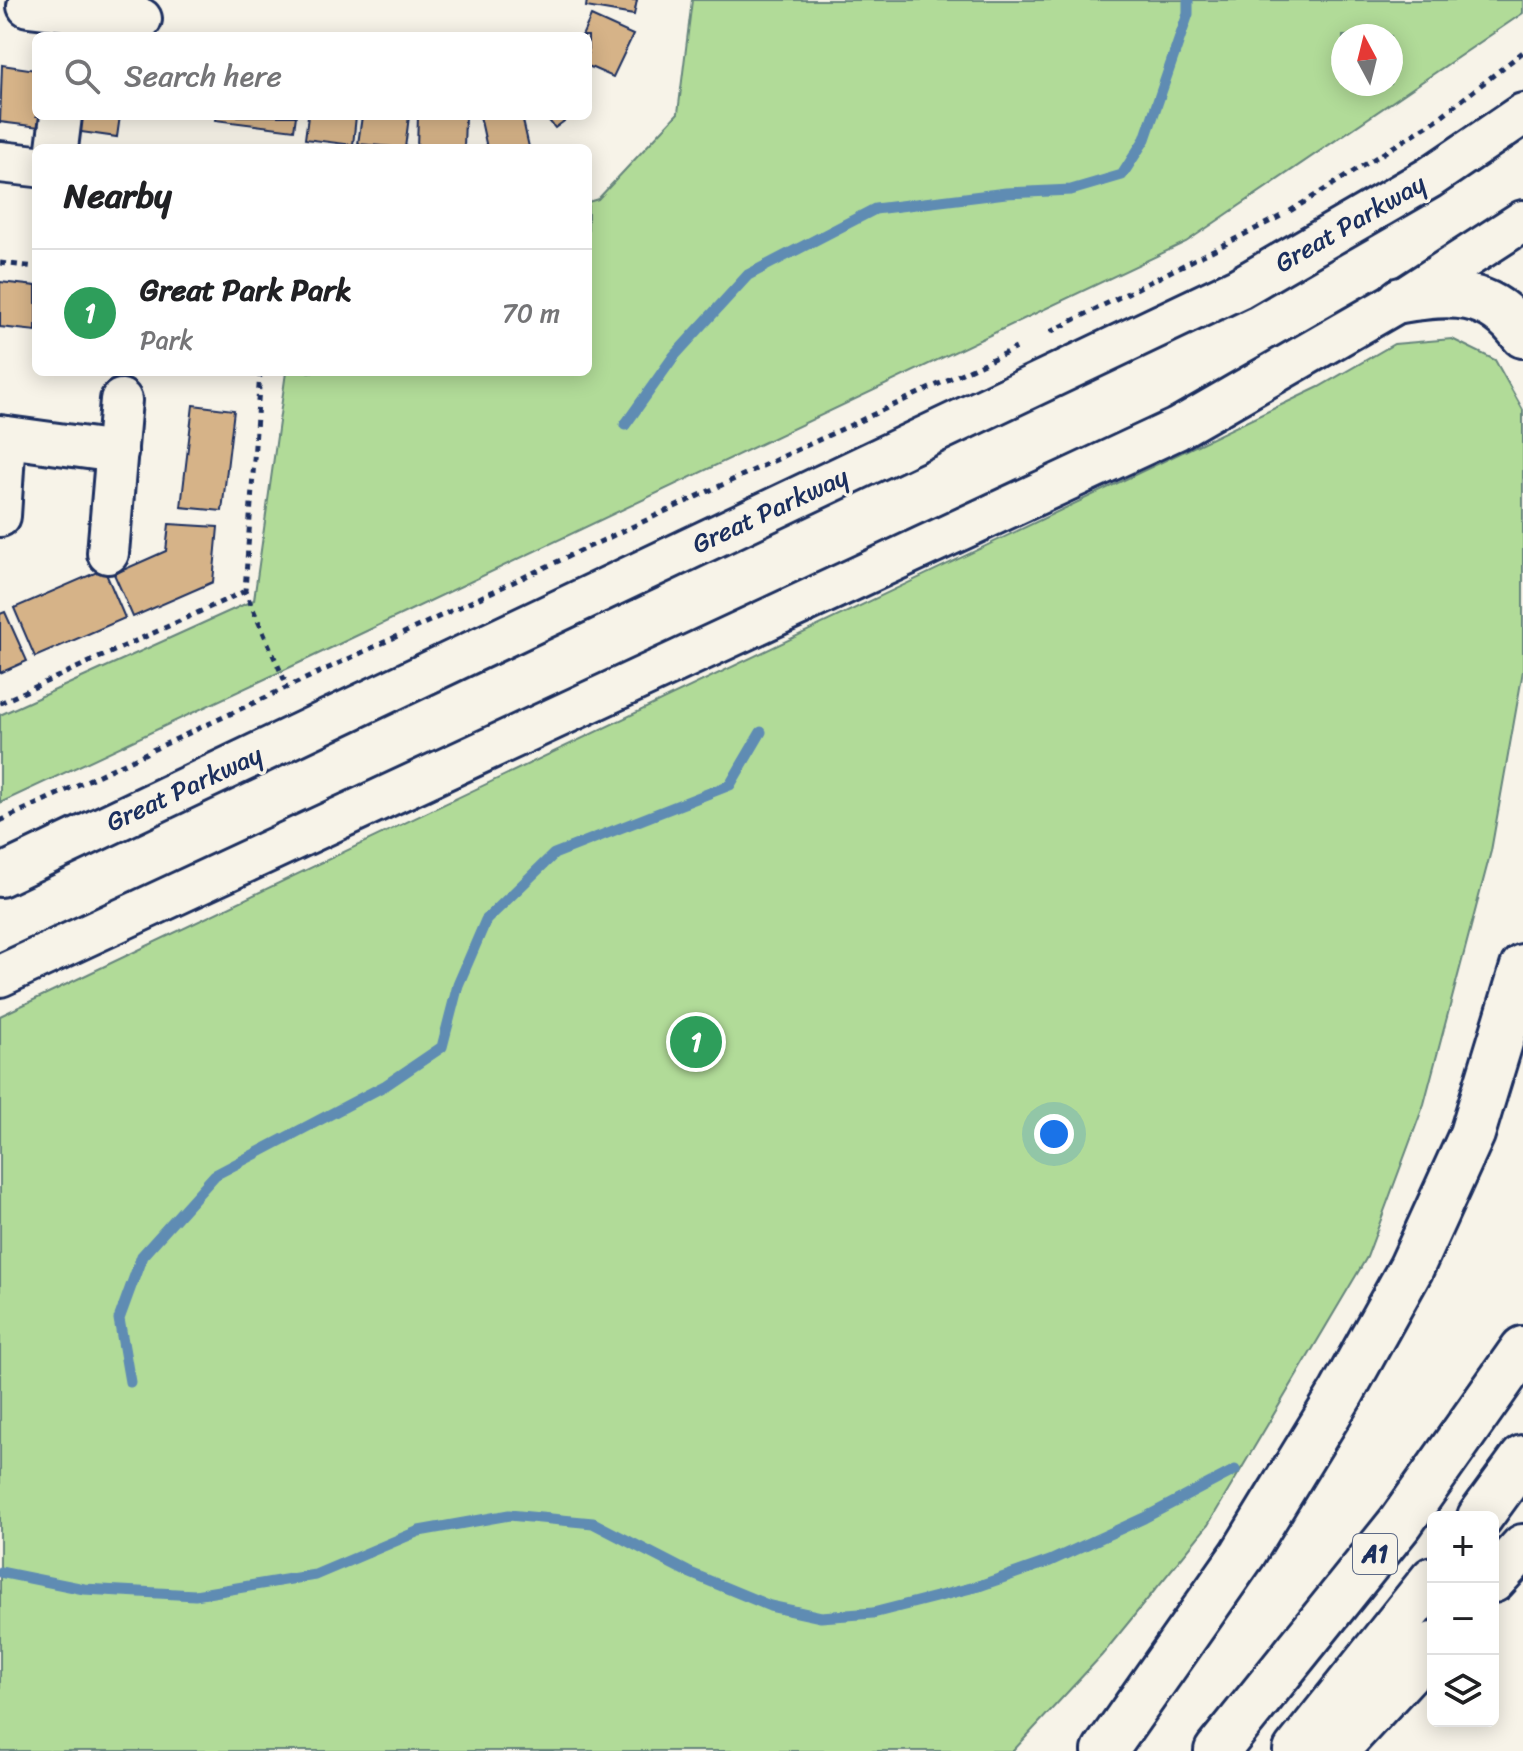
<!DOCTYPE html>
<meta charset="utf-8">
<style>
:root{--surface:#fff;--page:#f2f2f2;--text:#202124;--muted:#757577;--line:#e0e0e0;--accent:#ea580c}
body{margin:0;font-family:Sriracha,sans-serif;background:var(--page);color:var(--text)}
.controls{position:absolute;right:24px;bottom:24px;display:grid;overflow:hidden;border-radius:12px;box-shadow:0 4px 20px #0003}
.controls button{width:72px;height:72px;display:grid;place-items:center;padding:0;border:0;border-bottom:2px solid var(--line);background:var(--surface);color:var(--text);font:40px sans-serif}
.compass{position:absolute;left:1331px;top:24px;width:72px;height:72px;border-radius:50%;background:var(--surface);box-shadow:0 4px 20px #0003;rotate:353deg}
.you{position:absolute;left:1054px;top:1134px;width:28px;height:28px;margin:-20px;border:6px solid #fff;border-radius:50%;background:#1a73e8;box-shadow:0 0 0 12px #1a73e833}
.badge{display:grid;place-items:center;width:52px;height:52px;border-radius:50%;background:var(--accent);color:#fff;font-size:26px;font-weight:700}
.pin{position:absolute;translate:-50% -50%;border:4px solid #fff;box-shadow:0 2px 8px #0006}
.list{margin:0;padding:0;list-style:none}
h2{display:flex;justify-content:space-between;align-items:center;height:104px;margin:0;padding:0 32px;font-size:34px}
h2 small{font-size:26px;font-weight:400;color:var(--muted)}
.list li{display:grid;grid-template-columns:52px 1fr auto;gap:24px;align-items:center;box-sizing:border-box;height:128px;padding:0 32px;border-top:2px solid var(--line)}
.list b{display:block;font-size:30px;white-space:nowrap}
.list p{margin:0;font-size:26px;white-space:nowrap;color:var(--muted)}
.list em{font-size:26px;font-style:normal;color:var(--muted)}
.icon{flex:none;width:44px;height:44px;fill:none;stroke:currentColor;stroke-width:2;stroke-linecap:round;stroke-linejoin:round}
.map{position:relative;flex:none;width:1523px;height:1751px;overflow:hidden}
.search{position:absolute;background:var(--surface);box-shadow:0 4px 20px #0003;left:32px;top:32px;width:560px;height:88px;display:flex;align-items:center;gap:20px;box-sizing:border-box;padding:0 28px;border-radius:12px;color:var(--muted);font-size:30px}
.panel{position:absolute;background:var(--surface);box-shadow:0 4px 20px #0003;left:32px;top:144px;width:560px;height:232px;border-radius:12px}
.map>svg:first-child{display:block}
.green{fill:#b1db98;stroke:#66857b;stroke-width:2;fill-rule:evenodd}
.lines{fill:none;stroke-linecap:round;stroke-linejoin:round}
.stream{stroke:#5e8cb3;stroke-width:11}
.building{fill:#d6b388;stroke:#1b2f5e;stroke-width:2}
.minor-casing{stroke:#1b2f5e;stroke-width:46}
.highway-casing{stroke:#1b2f5e;stroke-width:50}
.path{stroke:#1b2f5e;stroke-width:5;stroke-dasharray:6 6;stroke-linecap:butt}
.minor{stroke:#f7f3e8;stroke-width:40}
.highway{stroke:#f7f3e8;stroke-width:44}
.labels{text-anchor:middle;dominant-baseline:central;stroke-width:7;stroke-linejoin:round;paint-order:stroke}
.shield{fill:#f7f3e8;stroke:#5d6a87;stroke-width:2}
.shield-label{font-size:24px;font-weight:bold;fill:#1b2f5e}
.street-label{font-size:26px;fill:#1b2f5e;stroke:#f7f3e8}
</style>
<div class="map">
<svg width="1523" height="1751" viewBox="0 0 1523 1751">
<rect width="100%" height="100%" fill="#f7f3e8"/>
<filter id="ink" filterUnits="userSpaceOnUse"><feTurbulence type="fractalNoise" baseFrequency=".0125" numOctaves="2"/><feDisplacementMap in="SourceGraphic" scale="16" xChannelSelector="R" yChannelSelector="G"/><feConvolveMatrix kernelMatrix="1 2 1 2 8 2 1 2 1" color-interpolation-filters="sRGB"/></filter>
<g filter="url(#ink)">
<g class="green">
<path d="M692,0h831v13l-337,229 -889,422 -297,139v-88l254,-115 32,-228h302v-170l10,-3 80,-86zM1343,36h48v48h-48z"/>
<polygon points="1452,339 1495,360 1523,410 1523,671 1491,851 1424,1104 1367,1257 1208,1525 1102,1655 1013,1751 0,1751 0,1016 1319,387 1394,344"/>
</g>
<g class="lines">
<g class="stream">
<polyline points="625,425 674,356 748,275 875,209 1006,193 1071,190 1122,175 1145,139 1188,14 1188,0"/>
<polyline points="130,1382 119,1319 142,1256 215,1175 386,1085 442,1047 458,985 486,920 554,854 730,785 761,732"/>
<polyline points="0,1572 84,1589 195,1595 315,1575 419,1531 509,1515 593,1523 688,1572 770,1606 821,1617 873,1613 979,1586 1050,1561 1144,1518 1235,1470"/>
</g>
</g>
<g class="building">
<polygon points="587,0 637,0 634,15 586,7"/>
<polygon points="591,16 633,35 613,77 588,66 588,36 582,36"/>
<polygon points="2,65 36,70 36,116 40,116 39,127 0,122"/>
<polygon points="76,116 120,116 117,137 74,131"/>
<polygon points="216,116 296,116 294,130 215,120"/>
<polygon points="308,116 356,116 353,145 305,139"/>
<polygon points="362,116 409,116 405,148 358,144"/>
<polygon points="418,116 465,116 464,148 417,148"/>
<polygon points="480,116 522,116 529,147 487,148"/>
<polygon points="545,116 571,116 555,128"/>
<polygon points="0,282 36,286 36,331 0,327"/>
<polygon points="193,405 234,410 222,511 181,507"/>
<polygon points="169,524 218,527 213,582 133,617 114,574 166,551"/>
<polygon points="104,569 125,618 35,657 14,608"/>
<polygon points="5,612 27,661 0,673 0,614"/>
</g>
<g class="lines">
<g class="minor-casing">
<g id="minor">
<polyline points="28,6 141,19"/>
<polyline points="57,148 61,116"/>
<polyline points="0,162 36,166"/>
<polyline points="0,436 117,452"/>
<polyline points="0,516 5,437"/>
<polyline points="108,553 121,400"/>
<polyline points="0,876 1239,288 1429,178 1523,114"/>
<polyline points="0,976 1177,429 1401,300 1523,221"/>
</g>
</g>
<g class="highway-casing">
<g id="highway">
<path d="M1401,300c50,-8 89,-11 122,35"/>
<polyline points="1480,1517 1523,1458"/>
<polyline points="1493,1580 1523,1547"/>
<polyline points="1105,1751 1243,1554 1342,1392 1411,1268 1472,1134 1523,967"/>
<polyline points="1217,1751 1401,1522 1523,1349"/>
<polyline points="1296,1751 1433,1579"/>
<polyline points="1335,1751 1433,1645"/>
</g>
</g>
<g class="path">
<polyline points="1290,211 1435,121 1523,52"/>
<polyline points="0,263 36,267"/>
<polyline points="1050,332 1281,216"/>
<polyline points="260,372 245,591 287,686"/>
<polyline points="0,703 245,591"/>
<polyline points="0,821 1016,348"/>
</g>
<use href="#minor" class="minor"/>
<use href="#highway" class="highway"/>
</g>
</g>
<g class="labels">
<rect class="shield" x="1353" y="1534" width="44" height="40" rx="6"/>
<g class="shield-label">
<text x="1375" y="1554">A1</text>
</g>
<g class="street-label">
<text transform="translate(1350 223) rotate(-30)">Great Parkway</text>
<text transform="translate(770 510) rotate(-25)">Great Parkway</text>
<text transform="translate(184 788) rotate(-25)">Great Parkway</text>
</g>
</g>
</svg>
<div class="controls">
<button>+</button>
<button>−</button>
<button><svg class="icon" aria-label="layers" viewBox="0 0 24 24"><path d="M12 4l9 5-9 5-9-5zM3 14l9 5 9-5"/></svg></button>
</div>
<svg class="compass" viewBox="-18 -18 36 36"><path d="M0-13l5 13h-10z" fill="#e53935"/><path d="M0 13l5-13h-10z" fill="#757577"/></svg>
<div class="you"></div>
<div class="pin badge" style="left:696px;top:1042px;background:#2e9e5b">1</div>
<div class="search"><svg class="icon" aria-label="search" viewBox="0 0 24 24"><circle cx="10" cy="10" r="6"/><path d="M15 15l6 6"/></svg>Search here</div>
<section class="panel">
<h2>Nearby<small></small></h2>
<ul class="list">
<li><span class="badge" style="background:#2e9e5b">1</span><div><b>Great Park Park</b><p>Park</p></div><em>70 m</em></li>
</ul>
</section>
</div>
